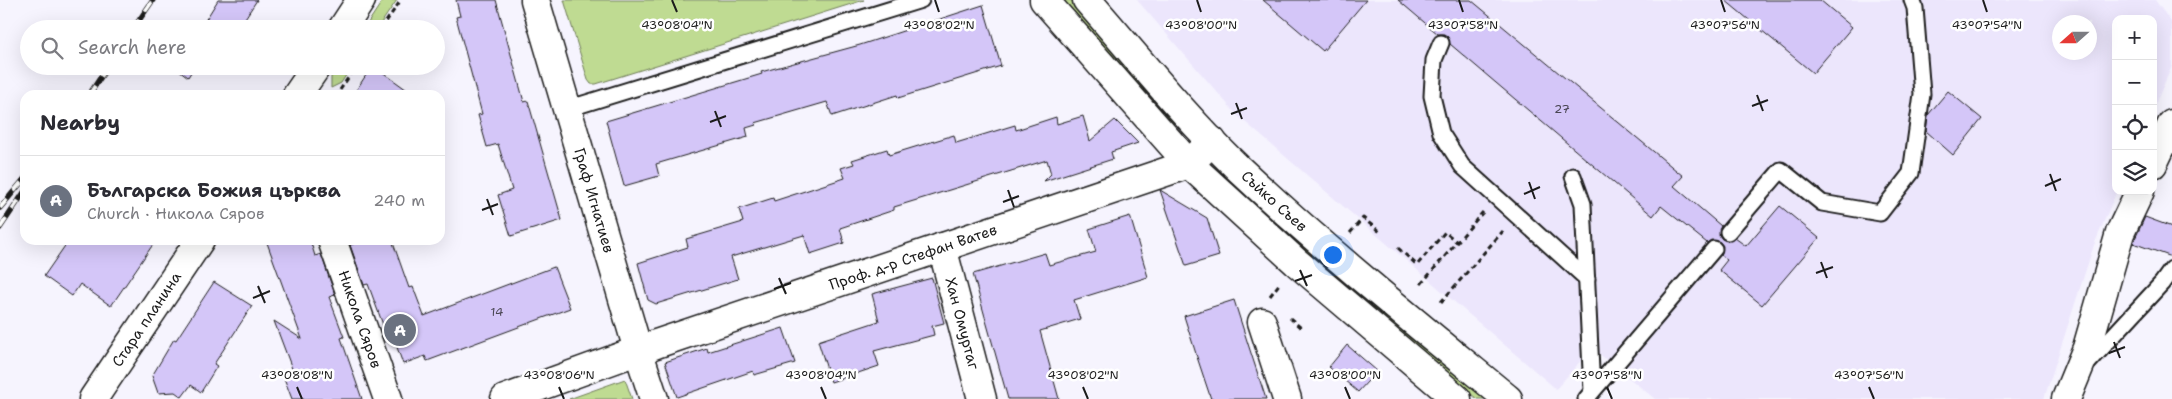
<!DOCTYPE html>
<meta charset="utf-8">
<style>
:root{--surface:#fff;--page:#f7f7f7;--text:#2b2b33;--muted:#7c7c81;--line:#e1e1e2;--accent:#0b8043}
body{margin:0;font-family:"Shantell Sans",sans-serif;background:var(--page);color:var(--text)}
.controls{position:absolute;right:15px;top:15px;display:grid;overflow:hidden;border-radius:10px;box-shadow:0 5px 20px #0002}
.controls button{width:45px;height:45px;display:grid;place-items:center;padding:0;border:0;border-bottom:1px solid var(--line);background:var(--surface);color:var(--text);font:25px sans-serif}
.compass{position:absolute;left:2052px;top:15px;width:45px;height:45px;border-radius:50%;background:var(--surface);box-shadow:0 5px 20px #0002;rotate:249deg}
.you{position:absolute;left:1332px;top:254px;width:18px;height:18px;margin:-12px;border:4px solid #fff;border-radius:50%;background:#1a73e8;box-shadow:0 0 0 8px #1a73e833}
.badge{display:grid;place-items:center;width:32px;height:32px;border-radius:50%;background:var(--accent);color:#fff;font-size:16px;font-weight:700}
.pin{position:absolute;translate:-50% -50%;border:2px solid #fff;box-shadow:0 1px 5px #0006}
.list{margin:0;padding:0;list-style:none}
h2{display:flex;justify-content:space-between;align-items:center;height:65px;margin:0;padding:0 20px;font-size:21px}
h2 small{font-size:16px;font-weight:400;color:var(--muted)}
.list li{display:grid;grid-template-columns:32px 1fr auto;gap:15px;align-items:center;box-sizing:border-box;height:90px;padding:0 20px;border-top:1px solid var(--line)}
.list b{display:block;font-size:19px;white-space:nowrap}
.list p{margin:0;font-size:16px;white-space:nowrap;color:var(--muted)}
.list em{font-size:16px;font-style:normal;color:var(--muted)}
.icon{flex:none;width:28px;height:28px;fill:none;stroke:currentColor;stroke-width:2;stroke-linecap:round;stroke-linejoin:round}
.map{position:relative;flex:none;width:2172px;height:399px;overflow:hidden}
.search{position:absolute;background:var(--surface);box-shadow:0 5px 20px #0002;left:20px;top:20px;width:425px;height:55px;display:flex;align-items:center;gap:12px;box-sizing:border-box;padding:0 18px;border-radius:28px;color:var(--muted);font-size:19px}
.panel{position:absolute;background:var(--surface);box-shadow:0 5px 20px #0002;left:20px;top:90px;width:425px;height:155px;border-radius:15px}
.map>svg:first-child{display:block}
.built{fill:#ece6fc;fill-rule:evenodd}
.green{fill:#bfdb92;stroke:#6e7c57}
.building{fill:#d4c6f8;stroke:#1c1c1c}
.lines{fill:none;stroke-linecap:round;stroke-linejoin:round}
.service-casing{stroke:#1c1c1c;stroke-width:19}
.minor-casing{stroke:#1c1c1c;stroke-width:31}
.tertiary-casing{stroke:#1c1c1c;stroke-width:31}
.path{stroke:#1c1c1c;stroke-width:3;stroke-dasharray:5 4;stroke-linecap:butt}
.service{stroke:#fff;stroke-width:15}
.minor{stroke:#fff;stroke-width:28}
.tertiary{stroke:#fff;stroke-width:28}
.rail-casing{stroke:#1c1c1c;stroke-width:5.5}
.rail{stroke:#fff;stroke-width:4;stroke-dasharray:11;stroke-linecap:butt}
.ticks{fill:none;stroke:#1c1c1c;stroke-width:2}
.labels{text-anchor:middle;dominant-baseline:central;stroke-width:5;stroke-linejoin:round;paint-order:stroke}
.number-label{font-size:12px;fill:#4a4653}
.street-label{font-size:15px;fill:#1c1c1c;stroke:#fff}
.ticks-label{font-size:12px;text-anchor:middle;fill:#1c1c1c;stroke:#fff;stroke-width:5;stroke-linejoin:round;paint-order:stroke}
</style>
<div class="map">
<svg width="2172" height="399" viewBox="0 0 2172 399">
<rect width="100%" height="100%" fill="#f6f4fe"/>
<filter id="ink" filterUnits="userSpaceOnUse"><feTurbulence type="fractalNoise" baseFrequency=".02" numOctaves="2"/><feDisplacementMap in="SourceGraphic" scale="10" xChannelSelector="R" yChannelSelector="G"/><feConvolveMatrix kernelMatrix="1 2 1 2 8 2 1 2 1" color-interpolation-filters="sRGB"/></filter>
<g filter="url(#ink)">
<path class="built" d="M1137,0h1018l17,23v43l-19,43v-90h-37v172h1l-23,54 -50,154h-389l-63,-51 -36,41 -319,-274zM2060,22h30v30h-30z"/>
<g class="green">
<polygon points="383,0 397,0 377,29 364,29"/>
<polygon points="564,0 864,0 596,84 591,84 588,80"/>
<polygon points="1060,0 1071,0 1176,119 1175,123 1172,125"/>
<polygon points="339,66 352,66 341,83 331,88 331,77"/>
<polygon points="1233,184 1237,184 1487,399 1477,399 1343,287"/>
<polygon points="625,379 632,399 569,399"/>
</g>
<g class="building">
<polygon points="218,0 257,0 238,29 200,29"/>
<polygon points="456,0 496,0 524,102 528,101 562,220 511,236 498,195 512,190 498,144 487,147 478,115 482,114 456,17 460,16"/>
<polygon points="1263,0 1366,0 1323,51"/>
<polygon points="1398,0 1471,0 1683,176 1674,186 1721,226 1719,235 1722,239 1731,241 1735,238 1746,246 1780,206 1819,238 1762,305 1719,270 1727,260 1721,255 1723,246 1720,242 1711,240 1707,243 1661,206 1653,216 1450,44 1448,37 1444,34 1438,34"/>
<polygon points="1725,0 1820,0 1852,27 1813,73"/>
<polygon points="983,5 1001,66 898,98 897,95 832,116 827,102 755,123 756,125 746,128 748,137 656,164 659,176 624,186 606,121 762,74 761,72 860,45"/>
<polygon points="174,66 195,66 188,77"/>
<polygon points="372,66 374,66 414,95 353,95"/>
<polygon points="1948,91 1982,119 1953,155 1926,131 1928,115"/>
<polygon points="1083,116 1090,141 1115,120 1138,143 1111,152 1113,159 1044,181 1051,174 1047,160 894,207 894,210 840,228 844,243 810,254 804,235 731,257 738,279 656,304 648,300 638,263 688,247 686,239 743,222 739,209 773,198 774,201 845,178 841,168 854,164 852,160 887,149 889,155 954,135 956,143 1015,125 1016,130 1056,117 1057,124"/>
<polygon points="1160,190 1207,218 1219,256 1186,266"/>
<polygon points="1130,216 1148,277 1074,300 1080,319 1040,331 1059,399 1008,399 973,274 1045,253 1049,265 1096,252 1089,229"/>
<polygon points="2145,217 2172,227 2172,257 2133,243"/>
<polygon points="69,240 156,240 111,306 80,284 72,296 44,276"/>
<polygon points="266,240 310,240 315,256 321,254 335,295 329,297 344,337 341,338 362,399 292,399 284,378 294,374 274,321 302,339"/>
<polygon points="365,240 392,240 409,288 413,287 424,316 554,267 570,308 427,361 425,356 403,364 394,339 389,341 368,284 364,285 350,245"/>
<polygon points="932,278 944,323 932,326 934,335 874,351 879,366 831,382 818,341 879,321 872,294"/>
<polygon points="214,282 252,306 214,364 217,366 201,392 191,385 182,397 175,392 158,393 152,376 174,339 176,340"/>
<polygon points="1234,300 1248,344 1266,399 1211,399 1197,357 1184,316"/>
<polygon points="783,328 795,363 754,375 753,371 677,397 665,362 707,348 708,352"/>
<polygon points="1347,345 1377,371 1358,392 1329,367"/>
</g>
<g class="lines">
<g class="service-casing">
<g id="service">
<polyline points="1441,43 1434,60 1432,96 1441,133 1462,166 1587,279"/>
<polyline points="567,109 921,0"/>
<polyline points="1573,176 1583,204 1592,391"/>
<polyline points="1728,232 1781,170 1822,203 1880,213 1911,173 1922,94 1915,8 1912,0"/>
<polyline points="2088,363 2162,283 2172,269"/>
<polyline points="1586,399 1714,249"/>
</g>
</g>
<g class="minor-casing">
<g id="minor">
<path id="s1" d="M535,0l103,350 16,49"/>
<polyline points="342,29 361,0"/>
<polyline points="297,95 317,66"/>
<polyline points="2153,164 2172,124"/>
<path id="s2" d="M332,240l56,159"/>
<path id="s3" d="M942,247l40,152"/>
<polyline points="1262,322 1287,399"/>
<path id="s4" d="M93,399l107,-159"/>
<path id="s5" d="M505,399l151,-55 533,-180 23,-23"/>
<polyline points="2066,399 2087,348 2120,233 2140,191"/>
</g>
</g>
<g class="tertiary-casing">
<g id="tertiary">
<polyline points="1044,0 1189,164 1296,262 1457,399"/>
<path id="s6" d="M1087,0c49,56 97,116 151,168 86,81 179,156 270,231"/>
</g>
</g>
<g class="path">
<polyline points="381,29 401,0"/>
<polyline points="340,90 356,66"/>
<polyline points="1350,233 1363,218 1380,232"/>
<polyline points="1398,248 1417,265 1445,232 1457,242"/>
<polyline points="1421,284 1483,212"/>
<polyline points="1270,296 1280,283"/>
<polyline points="1441,302 1503,231"/>
<polyline points="1290,318 1301,328"/>
</g>
<use href="#service" class="service"/>
<use href="#minor" class="minor"/>
<use href="#tertiary" class="tertiary"/>
<g class="rail-casing">
<g id="rail">
<polyline points="133,29 153,0"/>
<polyline points="89,95 108,66"/>
<polyline points="0,208 25,178"/>
<polyline points="0,228 25,191"/>
</g>
</g>
<use href="#rail" class="rail"/>
</g>
</g>
<path class="ticks" d="M672,0l5,12M935,0l4,12M1197,0l4,12M1459,0l4,12M1721,0l4,12M1983,0l4,12M1757,95l6,16M1236,103l6,16M1752,106l16,-6M715,111l6,16M1231,114l16,-6M710,122l16,-6M2050,174l6,17M1529,182l6,17M2045,186l16,-7M1008,190l6,17M1524,194l16,-7M487,199l6,16M1003,202l16,-6M482,210l16,-6M1821,262l6,16M1300,270l7,16M1816,273l17,-6M779,278l7,16M1295,281l17,-6M258,286l7,17M774,289l17,-6M253,298l17,-7M2114,342l6,16M2109,353l16,-6M297,387l5,12M559,387l5,12M821,387l5,12M1083,387l5,12M1345,387l5,12M1607,387l5,12M1869,387l5,12"/>
<g class="labels">
<g class="number-label">
<text x="1562" y="109">27</text>
<text x="497" y="312">14</text>
</g>
<g class="street-label">
<text stroke="none"><textPath href="#s1" startOffset="209">Граф Игнатиев</textPath></text>
<text stroke="none"><textPath href="#s6" startOffset="275">Съйко Съев</textPath></text>
<text stroke="none"><textPath href="#s5" startOffset="432">Проф. д-р Стефан Ватев</textPath></text>
<text stroke="none"><textPath href="#s4" startOffset="96">Стара планина</textPath></text>
<text stroke="none"><textPath href="#s2" startOffset="84">Никола Сяров</textPath></text>
<text stroke="none"><textPath href="#s3" startOffset="79">Хан Омуртаг</textPath></text>
</g>
</g>
<g class="ticks-label">
<text x="1463" y="29">43°07'58"N</text>
<text x="677" y="29">43°08'04"N</text>
<text x="939" y="29">43°08'02"N</text>
<text x="1201" y="29">43°08'00"N</text>
<text x="1725" y="29">43°07'56"N</text>
<text x="1987" y="29">43°07'54"N</text>
<text x="297" y="379">43°08'08"N</text>
<text x="559" y="379">43°08'06"N</text>
<text x="821" y="379">43°08'04"N</text>
<text x="1083" y="379">43°08'02"N</text>
<text x="1345" y="379">43°08'00"N</text>
<text x="1607" y="379">43°07'58"N</text>
<text x="1869" y="379">43°07'56"N</text>
</g>
</svg>
<div class="controls">
<button>+</button>
<button>−</button>
<button><svg class="icon" aria-label="locate" viewBox="0 0 24 24"><circle cx="12" cy="12" r="6"/><path d="M12 2v4M12 18v4M2 12h4M18 12h4"/></svg></button>
<button><svg class="icon" aria-label="layers" viewBox="0 0 24 24"><path d="M12 4l9 5-9 5-9-5zM3 14l9 5 9-5"/></svg></button>
</div>
<svg class="compass" viewBox="-18 -18 36 36"><path d="M0-13l5 13h-10z" fill="#e53935"/><path d="M0 13l5-13h-10z" fill="#7c7c81"/></svg>
<div class="you"></div>
<div class="pin badge" style="left:400px;top:330px;background:#6b7280">A</div>
<div class="search"><svg class="icon" aria-label="search" viewBox="0 0 24 24"><circle cx="10" cy="10" r="6"/><path d="M15 15l6 6"/></svg>Search here</div>
<section class="panel">
<h2>Nearby<small></small></h2>
<ul class="list">
<li><span class="badge" style="background:#6b7280">A</span><div><b>Българска Божия църква</b><p>Church · Никола Сяров</p></div><em>240 m</em></li>
</ul>
</section>
</div>
